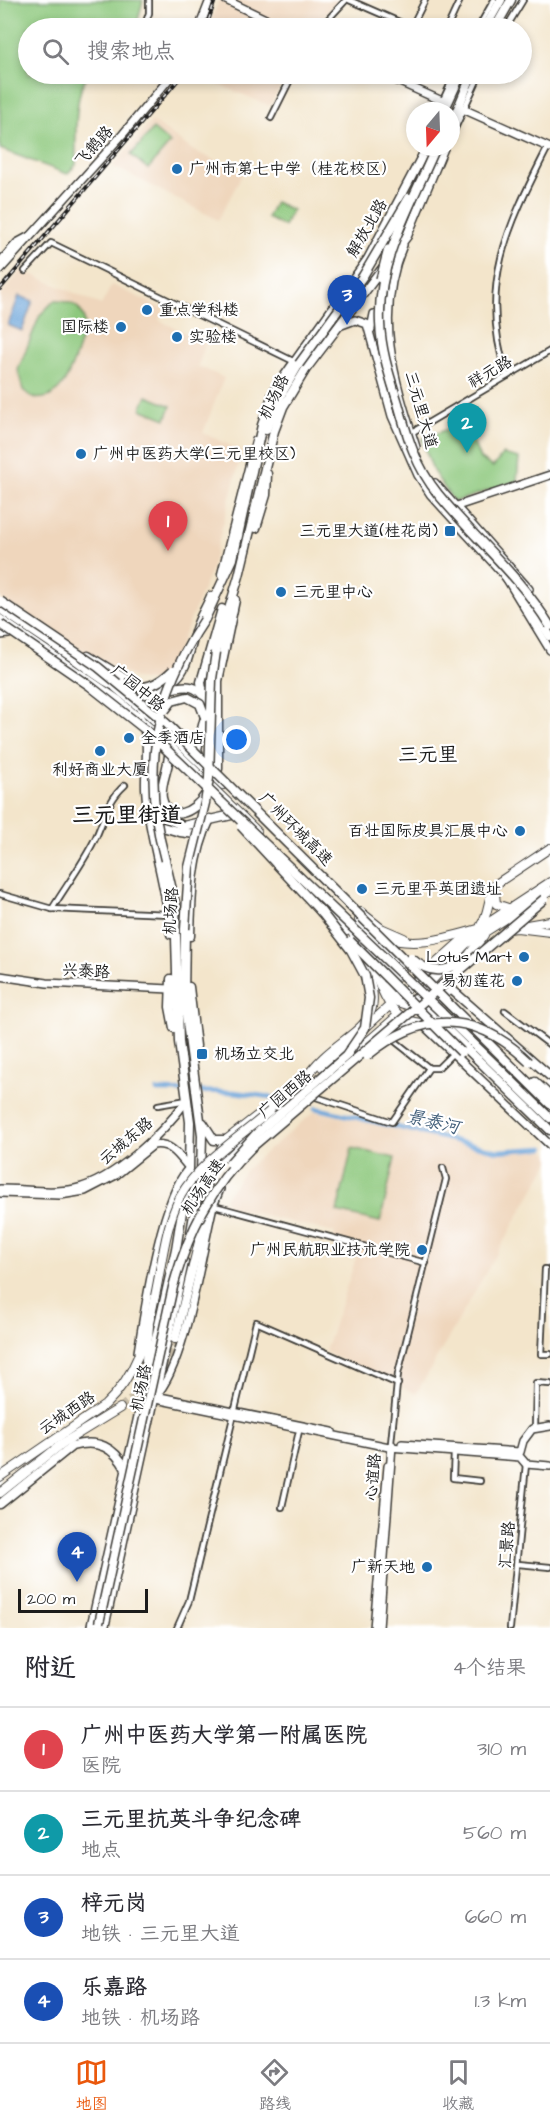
<!DOCTYPE html>
<html lang="zh">
<meta charset="utf-8">
<style>
:root{--surface:#fff;--page:#f2f2f3;--text:#2b2b33;--muted:#7c7c81;--line:#e1e1e2;--accent:#ea580c}
body{margin:0;font-family:"Architects Daughter","LXGW WenKai TC",sans-serif;background:var(--page);color:var(--text)}
.compass{position:absolute;left:406px;top:102px;width:54px;height:54px;border-radius:50%;background:var(--surface);box-shadow:0 3px 9px #0003;rotate:199deg}
.scale{position:absolute;left:18px;bottom:15px;width:130px;box-sizing:border-box;padding-left:6px;border:3px solid #1c1c1c;border-top:0;font-size:16px;line-height:21px;white-space:nowrap;color:#1c1c1c;-webkit-text-stroke:4px #fff;paint-order:stroke}
.you{position:absolute;left:237px;top:740px;width:21px;height:21px;margin:-15px;border:4px solid #fff;border-radius:50%;background:#1a73e8;box-shadow:0 0 0 9px #1a73e833}
.badge{display:grid;place-items:center;width:39px;height:39px;border-radius:50%;background:var(--accent);color:#fff;font-size:20px;font-weight:700}
.pin{position:absolute;translate:-50% -50px;filter:drop-shadow(0 2px 3px #0008)}
.pin::after{content:'';position:absolute;top:32px;width:21px;height:18px;background:inherit;clip-path:polygon(0 0,100% 0,50% 100%)}
.list{margin:0;padding:0;list-style:none}
h2{display:flex;justify-content:space-between;align-items:center;height:78px;margin:0;padding:0 24px;font-size:26px}
h2 small{font-size:20px;font-weight:400;color:var(--muted)}
.list li{display:grid;grid-template-columns:39px 1fr auto;gap:18px;align-items:center;box-sizing:border-box;height:84px;padding:0 24px;border-top:2px solid var(--line)}
.list b{display:block;font-size:22px;white-space:nowrap}
.list p{margin:0;font-size:20px;white-space:nowrap;color:var(--muted)}
.list em{font-size:20px;font-style:normal;color:var(--muted)}
.icon{flex:none;width:33px;height:33px;fill:none;stroke:currentColor;stroke-width:2;stroke-linecap:round;stroke-linejoin:round}
.map{position:relative;flex:none;width:550px;height:1628px;overflow:hidden}
.search{position:absolute;background:var(--surface);box-shadow:0 3px 9px #0003;left:18px;right:18px;top:18px;height:66px;display:flex;align-items:center;gap:15px;box-sizing:border-box;padding:0 21px;border-radius:33px;color:var(--muted);font-size:22px}
.sheet{height:414px;background:var(--surface)}
nav{display:flex;justify-content:space-around;align-items:center;box-sizing:border-box;height:84px;border-top:2px solid var(--line);background:var(--surface);font-size:16px;color:var(--muted)}
nav a{display:grid;justify-items:center;gap:3px}
nav .on{color:var(--accent)}
.map>svg:first-child{display:block}
.built{fill:#efd6bc}
.green{fill:#8dc87d;stroke:#54724c;stroke-width:1.5}
.water{fill:#68a2d8;stroke:#425f7a;stroke-width:1.5}
.lines{fill:none;stroke-linecap:round;stroke-linejoin:round}
.canal{stroke:#68a2d8;stroke-width:4.5}
.primary-tunnel{stroke:#c8bda8;stroke-width:8;stroke-dasharray:8 4;stroke-linecap:butt}
.street-casing{stroke:#3c3a36;stroke-width:8}
.secondary-casing{stroke:#3c3a36;stroke-width:10}
.primary-casing{stroke:#3c3a36;stroke-width:10}
.highway-casing{stroke:#3c3a36;stroke-width:11}
.street{stroke:#fff;stroke-width:4.5}
.secondary{stroke:#fff;stroke-width:7}
.primary{stroke:#fff;stroke-width:8}
.highway{stroke:#fff;stroke-width:8}
.rail-casing{stroke:#1c1c1c;stroke-width:4}
.rail{stroke:#fff;stroke-width:1.5;stroke-dasharray:4.5;stroke-linecap:butt}
.secondary-bridge-casing{stroke:#3c3a36;stroke-width:10;stroke-linecap:butt}
.primary-bridge-casing{stroke:#3c3a36;stroke-width:10;stroke-linecap:butt}
.highway-bridge-casing{stroke:#3c3a36;stroke-width:11;stroke-linecap:butt}
.secondary-bridge{stroke:#fff;stroke-width:7}
.primary-bridge{stroke:#fff;stroke-width:8}
.highway-bridge{stroke:#fff;stroke-width:8}
.poi-dot{fill:#1f6fb2;stroke:#fff;stroke-width:2}
.labels{text-anchor:middle;dominant-baseline:central;stroke-width:4.5;stroke-linejoin:round;paint-order:stroke}
.street-label{font-size:16px;fill:#1c1c1c;stroke:#fff}
.poi-label{font-size:16px;fill:#1c1c1c;stroke:#fff;text-anchor:start}
.water-label{font-size:18px;font-style:italic;fill:#425f7a;stroke:#fff}
.quarter-label{font-size:20px;fill:#1c1c1c;stroke:#fff}
.district-label{font-size:22px;font-weight:bold;fill:#1c1c1c;stroke:#fff}
</style>
<div class="map">
<svg width="550" height="1628" viewBox="0 0 550 1628">
<rect width="100%" height="100%" fill="#fff"/>
<filter id="ink" filterUnits="userSpaceOnUse"><feTurbulence type="fractalNoise" baseFrequency=".0167" numOctaves="2"/><feDisplacementMap in="SourceGraphic" scale="12" xChannelSelector="R" yChannelSelector="G"/><feConvolveMatrix kernelMatrix="1 2 1 2 8 2 1 2 1" color-interpolation-filters="sRGB"/></filter>
<filter id="wash" filterUnits="userSpaceOnUse"><feTurbulence type="fractalNoise" baseFrequency=".008" numOctaves="4" result="noise"/><feDisplacementMap in="SourceGraphic" scale="24" xChannelSelector="R" yChannelSelector="G"/><feGaussianBlur stdDeviation="1.35" result="paint"/><feColorMatrix in="noise" values="0 0 0 0 0 0 0 0 0 0 0 0 0 0 0 0 0 1.4 0 .05"/><feComposite in="paint" operator="in"/></filter>
<g filter="url(#wash)">
<rect width="100%" height="100%" fill="#f3e5cb"/>
<g class="built">
<polygon points="219,0 338,0 314,28 208,28"/>
<polygon points="194,74 287,74 270,106"/>
<polygon points="152,121 194,151 243,173 218,220 113,166"/>
<polygon points="22,270 101,305 112,285 164,309 159,320 206,343 198,366 224,378 203,433 242,451 211,570 170,669 155,682 137,679 62,639 0,598 0,295"/>
<polygon points="315,1111 498,1153 544,1149 550,1154 550,1161 416,1394 325,1352 357,1255 332,1245 335,1233 230,1207 224,1198 248,1167"/>
</g>
<g class="green">
<path d="M0,0h143l-7,28h-108v46h61c-16,17 -13,67 -13,91l-9,9 -67,-25z"/>
<polygon points="153,129 170,143 148,169 131,155"/>
<polygon points="275,202 292,210 284,226 267,218"/>
<path d="M54,301c21,-1 33,9 30,31 -10,24 -17,72 -51,66l-10,-8 -5,-20 22,-55z"/>
<polygon points="147,396 171,406 166,419 141,409"/>
<polygon points="450,428 472,439 480,459 493,467 503,454 519,458 517,481 454,502 433,471 422,439"/>
<polygon points="352,1148 395,1158 380,1222 337,1212"/>
</g>
<polygon class="water" points="19,296 33,301 22,331 8,325"/>
<g class="lines">
<g class="canal">
<polyline points="157,1091 234,1092 271,1097"/>
<polyline points="316,1108 498,1151 544,1148"/>
</g>
</g>
</g>
<g filter="url(#ink)">
<g class="lines">
<g class="primary-tunnel">
<polyline points="162,1368 175,1339"/>
<polyline points="120,1408 147,1386"/>
</g>
<g class="street-casing">
<g id="street">
<polyline points="349,0 413,28"/>
<polyline points="144,28 149,13 149,0"/>
<polyline points="320,28 346,0"/>
<polyline points="411,28 425,0"/>
<polyline points="447,28 460,0"/>
<polyline points="478,28 494,0"/>
<polyline points="506,28 523,0"/>
<polyline points="88,75 92,74"/>
<polyline points="438,111 455,74"/>
<polyline points="271,118 293,74"/>
<polyline points="451,137 480,74"/>
<polyline points="25,271 51,243 293,361"/>
<path d="M507,376c-30,-90 1,-150 41,-229"/>
<polyline points="411,433 550,351"/>
<polyline points="0,894 52,909 169,914"/>
<path d="M52,909c14,-23 32,-47 44,-72 9,-20 12,-37 29,-52"/>
<polyline points="505,1011 550,1045"/>
<polyline points="391,1038 429,1068 438,1068 453,1053"/>
<polyline points="316,1097 392,1122 429,1068"/>
<polyline points="158,1105 187,1100"/>
<polyline points="211,1205 426,1263"/>
<polyline points="545,1269 541,1354 550,1354"/>
<polyline points="535,1427 536,1383 550,1384"/>
<polyline points="391,1443 398,1374 446,1179 443,1168"/>
<polyline points="454,1452 453,1478 480,1481"/>
<polyline points="282,1507 299,1431"/>
<polyline points="518,1564 550,1567"/>
<polyline points="177,1628 189,1601 256,1322 398,1384"/>
<polyline points="510,1628 526,1464"/>
</g>
</g>
<g class="secondary-casing">
<g id="secondary">
<polyline points="226,0 284,28"/>
<polyline points="199,28 210,0"/>
<polyline points="382,74 442,101"/>
<polyline points="463,109 550,148"/>
<path d="M403,245c-29,71 -10,131 13,202"/>
<polyline points="0,262 17,243 28,237"/>
<polyline points="0,270 123,134 173,74"/>
<polyline points="339,326 355,320 367,324 392,416 418,475 431,495 505,576 550,650"/>
<polyline points="371,329 374,314 382,314"/>
<polyline points="435,483 529,589"/>
<polyline points="454,507 550,475"/>
<polyline points="0,635 9,634"/>
<polyline points="0,976 47,983 170,989"/>
<polyline points="421,1023 550,1145"/>
<path d="M0,1189c24,0 51,5 75,0 40,-9 88,-56 112,-89"/>
<path d="M0,1193l60,2 25,-4 31,-16 37,-30c18,-3 26,11 36,23 -28,30 -44,141 -51,184"/>
<polyline points="155,1396 332,1432"/>
<path d="M155,1396c30,-28 47,-146 58,-190l7,-17"/>
<polyline points="151,1398 389,1447 520,1457 526,1464 550,1466"/>
<polyline points="402,1444 520,1452 523,1441 532,1429 550,1426"/>
<polyline points="374,1628 388,1466"/>
<polyline points="379,1628 392,1445"/>
</g>
</g>
<g class="primary-casing">
<g id="primary">
<polyline points="116,688 150,716 223,785"/>
<polyline points="169,745 257,831"/>
<polyline points="292,875 347,931"/>
<polyline points="495,893 496,904 511,909"/>
<polyline points="361,912 381,928 404,938"/>
<path d="M359,920c9,19 40,35 43,52l-6,5 -7,-2 -29,-29"/>
<polyline points="347,923 362,950"/>
<path d="M481,925c9,-13 6,-29 15,-41l54,-36"/>
<polyline points="527,925 550,921"/>
<polyline points="509,929 517,928 550,932"/>
<path d="M380,936c34,13 66,2 98,-7"/>
<polyline points="465,960 484,935"/>
<path d="M370,962c12,25 17,58 51,61"/>
<polyline points="382,986 397,1002 419,1009"/>
<polyline points="404,992 462,940 550,882"/>
<polyline points="412,1002 466,944 550,891"/>
<polyline points="431,1007 451,989 459,970"/>
<polyline points="384,1040 397,1030 415,1024"/>
<polyline points="344,1062 396,1017"/>
<polyline points="322,1067 387,1008"/>
<path d="M304,1081c35,-57 99,-45 53,-131"/>
<polyline points="270,1111 307,1078"/>
<polyline points="246,1141 228,1158 220,1156 220,1150 226,1140 285,1094"/>
<polyline points="175,1339 207,1209"/>
<path d="M0,1477l105,-72c31,-29 42,-68 50,-109"/>
<polyline points="0,1493 63,1443 120,1408"/>
</g>
</g>
<g class="highway-casing">
<g id="highway">
<polyline points="485,28 501,0"/>
<polyline points="495,28 511,0"/>
<polyline points="444,111 461,74"/>
<polyline points="451,125 472,74"/>
<polyline points="266,430 282,393 299,364"/>
<polyline points="256,528 266,495 267,474"/>
<polyline points="222,574 256,441"/>
<polyline points="505,576 530,605 550,636"/>
<path d="M0,609c24,16 49,33 73,49 19,14 37,29 60,35 31,8 64,-30 77,19"/>
<path d="M0,619l118,81 51,45c3,19 -10,38 -7,53 6,27 33,14 43,-3"/>
<polyline points="205,619 233,559 262,425 274,391 368,259 427,147"/>
<polyline points="216,652 239,576 274,431 283,407 306,369 407,236 444,147"/>
<polyline points="88,656 132,683"/>
<path d="M147,687c42,0 39,-30 50,-61 4,-11 10,-20 14,-30"/>
<polyline points="208,692 202,689 201,682 222,609"/>
<path d="M139,716c13,21 6,49 7,72 3,50 21,96 25,146"/>
<polyline points="203,766 197,749 205,717"/>
<polyline points="218,769 218,681 235,600"/>
<polyline points="156,800 165,817 183,826 232,815"/>
<polyline points="152,824 180,832 203,835"/>
<polyline points="185,929 184,1000 202,1135 201,1175 191,1232"/>
<path d="M190,936c1,-39 2,-81 20,-117"/>
<polyline points="171,979 170,1007 174,1028"/>
<polyline points="189,987 196,1046"/>
<polyline points="451,989 550,1076"/>
<polyline points="450,1005 550,1104"/>
<polyline points="426,1009 550,1130"/>
<polyline points="441,1012 550,1118"/>
<polyline points="535,1082 550,1096"/>
<polyline points="203,1123 214,1140 226,1140"/>
<polyline points="205,1172 208,1205"/>
<polyline points="146,1360 149,1326"/>
<path d="M0,1504l72,-58c26,-7 42,1 54,23"/>
<polyline points="91,1628 176,1249 189,1168 190,1122 179,1042 175,903 165,860"/>
<polyline points="104,1628 184,1262"/>
</g>
</g>
<use href="#street" class="street"/>
<use href="#secondary" class="secondary"/>
<use href="#primary" class="primary"/>
<use href="#highway" class="highway"/>
<g class="rail-casing">
<g id="rail">
<polyline points="206,28 215,0"/>
<polyline points="0,289 183,74"/>
</g>
</g>
<use href="#rail" class="rail"/>
<g class="secondary-bridge-casing">
<polyline id="secondary-bridge" points="380,279 388,249"/>
</g>
<g class="primary-bridge-casing">
<path id="primary-bridge" d="M155,1296c7,-32 10,-70 25,-99 19,-35 60,-60 90,-86"/>
</g>
<g class="highway-bridge-casing">
<g id="highway-bridge">
<path d="M436,147c-24,57 -59,112 -56,176 1,28 10,54 18,80 9,33 18,64 40,91 37,45 82,82 112,132"/>
<polyline points="299,364 363,276 409,198"/>
<polyline points="0,601 98,667 166,723 450,1005"/>
<polyline points="0,624 90,686 147,731 441,1012"/>
<path d="M123,683c20,10 36,1 50,-13"/>
<polyline points="165,710 172,701 187,697 200,704 205,717"/>
<polyline points="241,826 322,913"/>
<path d="M165,860c-24,-87 -11,-166 40,-241"/>
<polyline points="185,929 189,867 205,803 209,778 212,679 216,652"/>
<polyline points="350,941 461,1052"/>
<path d="M411,958c20,18 37,15 57,-1"/>
<path d="M367,1056c56,-46 109,-45 162,6"/>
<polyline points="230,1163 257,1133 346,1056 365,1028 369,998 365,976 351,950 319,909"/>
<path d="M99,1623l74,-336c15,-54 38,-101 79,-140l292,-248"/>
</g>
</g>
<use href="#secondary-bridge" class="secondary-bridge"/>
<use href="#primary-bridge" class="primary-bridge"/>
<use href="#highway-bridge" class="highway-bridge"/>
</g>
</g>
<g class="poi-dot">
<circle cx="177" cy="169" r="6"/>
<circle cx="147" cy="310" r="6"/>
<circle cx="121" cy="327" r="6"/>
<circle cx="177" cy="337" r="6"/>
<circle cx="81" cy="454" r="6"/>
<rect x="444" y="525" width="12" height="12" rx="3"/>
<circle cx="281" cy="592" r="6"/>
<circle cx="129" cy="738" r="6"/>
<circle cx="100" cy="751" r="6"/>
<circle cx="520" cy="831" r="6"/>
<circle cx="362" cy="889" r="6"/>
<circle cx="524" cy="957" r="6"/>
<circle cx="517" cy="981" r="6"/>
<rect x="196" y="1048" width="12" height="12" rx="3"/>
<circle cx="422" cy="1250" r="6"/>
<circle cx="427" cy="1567" r="6"/>
</g>
<g class="labels">
<g class="street-label">
<text transform="translate(94 146) rotate(-48)">飞鹅路</text>
<text transform="translate(367 228) rotate(-60)">解放北路</text>
<text transform="translate(490 372) rotate(-30)">祥元路</text>
<text transform="translate(274 397) rotate(-64)">机场路</text>
<text transform="translate(421 410) rotate(74)">三元里大道</text>
<text transform="translate(138 688) rotate(39)">广园中路</text>
<text transform="translate(296 829) rotate(45)">广州环城高速</text>
<text transform="translate(171 911) rotate(-87)">机场路</text>
<text transform="translate(86 971) rotate(3)">兴泰路</text>
<text transform="translate(285 1094) rotate(-40)">广园西路</text>
<text transform="translate(126 1141) rotate(-40)">云城东路</text>
<text transform="translate(203 1187) rotate(-56)">机场高速</text>
<text transform="translate(141 1388) rotate(-79)">机场路</text>
<text transform="translate(67 1413) rotate(-34)">云城西路</text>
<text transform="translate(373 1477) rotate(-85)">心谊路</text>
<text transform="translate(507 1545) rotate(-85)">汇景路</text>
</g>
<g class="poi-label">
<text x="189" y="169">广州市第七中学（桂花校区）</text>
<text x="159" y="310">重点学科楼</text>
<text x="109" y="327" text-anchor="end">国际楼</text>
<text x="189" y="337">实验楼</text>
<text x="93" y="454">广州中医药大学(三元里校区)</text>
<text x="438" y="531" text-anchor="end">三元里大道(桂花岗)</text>
<text x="293" y="592">三元里中心</text>
<text x="141" y="738">全季酒店</text>
<text x="100" y="770" text-anchor="middle">利好商业大厦</text>
<text x="508" y="831" text-anchor="end">百壮国际皮具汇展中心</text>
<text x="374" y="889">三元里平英团遗址</text>
<text x="512" y="957" text-anchor="end">Lotus Mart</text>
<text x="505" y="981" text-anchor="end">易初莲花</text>
<text x="214" y="1054">机场立交北</text>
<text x="410" y="1250" text-anchor="end">广州民航职业技术学院</text>
<text x="415" y="1567" text-anchor="end">广新天地</text>
</g>
<g class="water-label">
<text transform="translate(433 1122) rotate(13)">景泰河</text>
</g>
<g class="quarter-label">
<text x="428" y="755">三元里</text>
</g>
<g class="district-label">
<text x="127" y="815">三元里街道</text>
</g>
</g>
</svg>
<svg class="compass" viewBox="-18 -18 36 36"><path d="M0-13l5 13h-10z" fill="#e53935"/><path d="M0 13l5-13h-10z" fill="#7c7c81"/></svg>
<div class="scale">200 m</div>
<div class="you"></div>
<div class="pin badge" style="left:168px;top:551px;background:#e0444e">1</div>
<div class="pin badge" style="left:467px;top:453px;background:#0f9aa8">2</div>
<div class="pin badge" style="left:347px;top:325px;background:#1a4fb4">3</div>
<div class="pin badge" style="left:77px;top:1582px;background:#1a4fb4">4</div>
<div class="search"><svg class="icon" aria-label="search" viewBox="0 0 24 24"><circle cx="10" cy="10" r="6"/><path d="M15 15l6 6"/></svg>搜索地点</div>
</div>
<section class="sheet">
<h2>附近<small>4个结果</small></h2>
<ul class="list">
<li><span class="badge" style="background:#e0444e">1</span><div><b>广州中医药大学第一附属医院</b><p>医院</p></div><em>310 m</em></li>
<li><span class="badge" style="background:#0f9aa8">2</span><div><b>三元里抗英斗争纪念碑</b><p>地点</p></div><em>560 m</em></li>
<li><span class="badge" style="background:#1a4fb4">3</span><div><b>梓元岗</b><p>地铁 · 三元里大道</p></div><em>660 m</em></li>
<li><span class="badge" style="background:#1a4fb4">4</span><div><b>乐嘉路</b><p>地铁 · 机场路</p></div><em>1.3 km</em></li>
</ul>
</section>
<nav>
<a class="on"><svg class="icon" aria-label="map" viewBox="0 0 24 24"><path d="M3 6l6-2 6 2 6-2v14l-6 2-6-2-6 2zM9 4v14M15 6v14"/></svg>地图</a>
<a><svg class="icon" aria-label="directions" viewBox="0 0 24 24"><path d="M12 3l9 9-9 9-9-9zM9 14v-3h6M13 9l2 2-2 2"/></svg>路线</a>
<a><svg class="icon" aria-label="saved" viewBox="0 0 24 24"><path d="M7 4h10v16l-5-4-5 4z"/></svg>收藏</a>
</nav>
